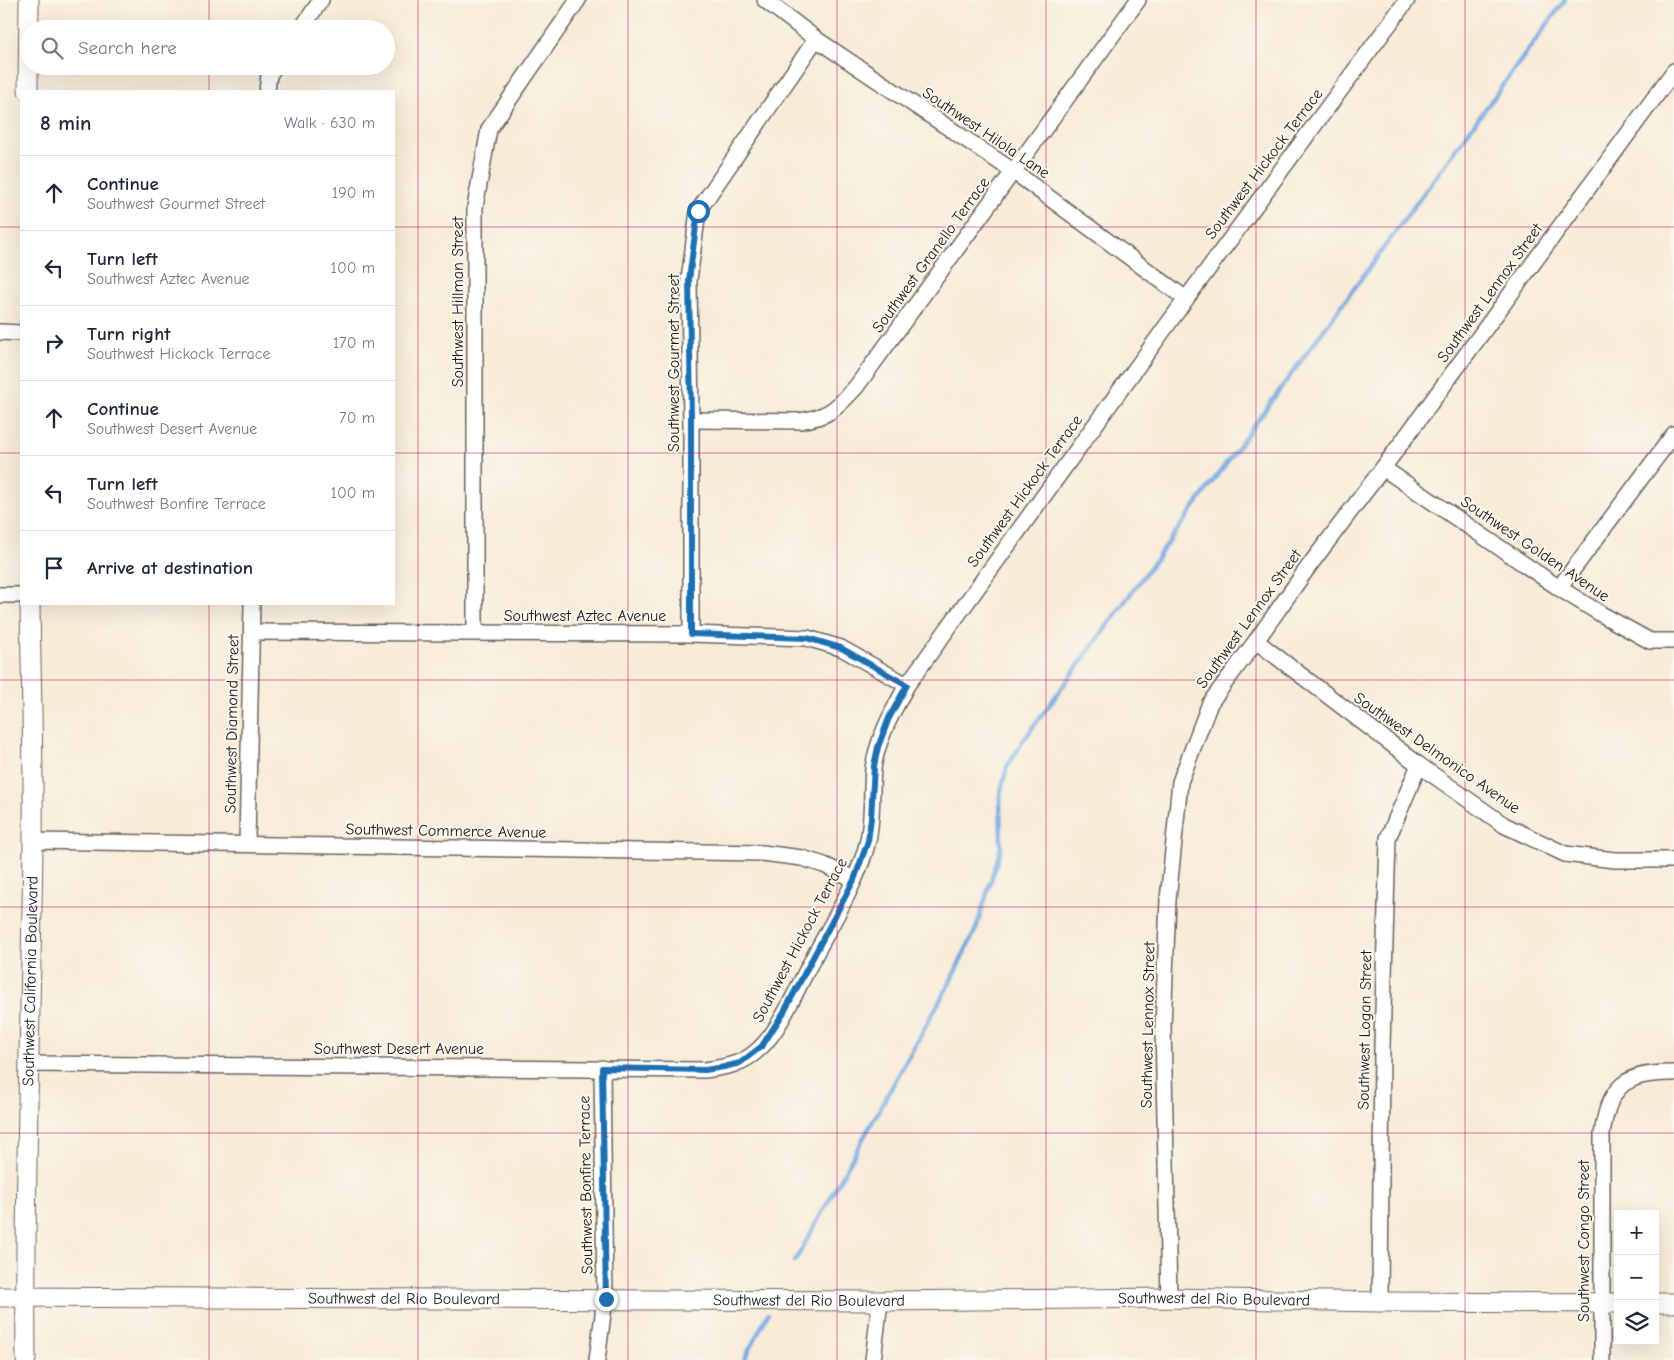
<!DOCTYPE html>
<meta charset="utf-8">
<style>
:root{--surface:#fff;--page:#f6f6f7;--text:#1f2937;--muted:#747a83;--line:#e0e1e3}
body{margin:0;font-family:"Comic Neue",sans-serif;background:var(--page);color:var(--text)}
.controls{position:absolute;right:15px;bottom:15px;display:grid;overflow:hidden;border-radius:0px;box-shadow:0 5px 20px #0002}
.controls button{width:45px;height:45px;display:grid;place-items:center;padding:0;border:0;border-bottom:1px solid var(--line);background:var(--surface);color:var(--text);font:25px sans-serif}
.stop{position:absolute;width:15px;height:15px;margin:-11px;border:4px solid #1f6fb2;border-radius:50%;background:#fff}
.stop.end{background:#1f6fb2;border-color:#fff;box-shadow:0 1px 5px #0008}
.list{margin:0;padding:0;list-style:none}
h2{display:flex;justify-content:space-between;align-items:center;height:65px;margin:0;padding:0 20px;font-size:21px}
h2 small{font-size:16px;font-weight:400;color:var(--muted)}
.list li{display:grid;grid-template-columns:32px 1fr auto;gap:15px;align-items:center;box-sizing:border-box;height:75px;padding:0 20px;border-top:1px solid var(--line)}
.list b{display:block;font-size:19px;white-space:nowrap}
.list p{margin:0;font-size:16px;white-space:nowrap;color:var(--muted)}
.list em{font-size:16px;font-style:normal;color:var(--muted)}
.icon{flex:none;width:28px;height:28px;fill:none;stroke:currentColor;stroke-width:2;stroke-linecap:round;stroke-linejoin:round}
.map{position:relative;flex:none;width:1674px;height:1360px;overflow:hidden}
.search{position:absolute;background:var(--surface);box-shadow:0 5px 20px #0002;left:20px;top:20px;width:375px;height:55px;display:flex;align-items:center;gap:12px;box-sizing:border-box;padding:0 18px;border-radius:28px;color:var(--muted);font-size:19px}
.panel{position:absolute;background:var(--surface);box-shadow:0 5px 20px #0002;left:20px;top:90px;width:375px;height:515px;border-radius:0px}
.map>svg:first-child{display:block}
.lines{fill:none;stroke-linecap:round;stroke-linejoin:round}
.stream{stroke:#74a9e1;stroke-width:4.5}
.minor-casing{stroke:#69645e;stroke-width:18}
.tertiary-casing{stroke:#69645e;stroke-width:21}
.minor{stroke:#fff;stroke-width:15}
.tertiary{stroke:#fff;stroke-width:19}
.route{stroke:#1f6fb2;stroke-width:6}
.grid{fill:none;stroke:#c2185b;stroke-width:1;stroke-opacity:0.55}
.labels{text-anchor:middle;dominant-baseline:central;stroke-width:4;stroke-linejoin:round;paint-order:stroke}
.street-label{font-size:16px;fill:#1c1c1c;stroke:#fbf7ec}
</style>
<div class="map">
<svg width="1674" height="1360" viewBox="0 0 1674 1360">
<rect width="100%" height="100%" fill="#fbf7ec"/>
<filter id="ink" filterUnits="userSpaceOnUse"><feTurbulence type="fractalNoise" baseFrequency=".02" numOctaves="2"/><feDisplacementMap in="SourceGraphic" scale="10" xChannelSelector="R" yChannelSelector="G"/><feConvolveMatrix kernelMatrix="1 2 1 2 8 2 1 2 1" color-interpolation-filters="sRGB"/></filter>
<filter id="wash" filterUnits="userSpaceOnUse"><feTurbulence type="fractalNoise" baseFrequency=".0096" numOctaves="4" result="noise"/><feDisplacementMap in="SourceGraphic" scale="20" xChannelSelector="R" yChannelSelector="G"/><feGaussianBlur stdDeviation="1.12" result="paint"/><feColorMatrix in="noise" values="0 0 0 0 0 0 0 0 0 0 0 0 0 0 0 0 0 1.4 0 .05"/><feComposite in="paint" operator="in"/></filter>
<g filter="url(#wash)">
<rect width="100%" height="100%" fill="#f8ebd8"/>
<g class="lines">
<g class="stream">
<polyline points="795,1261 948,986 976,929 1001,848 1000,794 1007,767 1023,741 1565,0"/>
<polyline points="744,1360 768,1314"/>
</g>
</g>
</g>
<g filter="url(#ink)">
<g class="lines">
<g class="minor-casing">
<g id="minor">
<polyline points="765,0 816,39 1013,171 1186,299"/>
<polyline points="301,29 321,0"/>
<polyline points="267,91 269,75 275,66"/>
<polyline points="0,332 21,333"/>
<path d="M691,420l109,1c31,-5 35,-12 56,-34l282,-387"/>
<polyline points="1383,468 1559,588 1601,614 1650,641 1674,641"/>
<polyline points="1559,588 1674,434"/>
<polyline points="0,595 21,595"/>
<polyline points="252,632 691,634 807,638 841,648 907,685"/>
<polyline points="475,632 475,207 489,129 578,0"/>
<polyline points="691,634 691,420 689,280 698,211 816,39"/>
<polyline points="1256,641 1419,765 1504,825 1565,854 1615,860 1674,860"/>
<polyline points="33,841 762,853 802,858 824,865 854,879"/>
<polyline points="247,844 252,604"/>
<path d="M29,1064l676,6c22,-3 39,-6 55,-22 19,-17 35,-55 47,-78 19,-38 52,-88 61,-130 5,-23 3,-48 5,-71 4,-30 20,-58 34,-84l279,-386 221,-299"/>
<polyline points="1169,1298 1163,1027 1168,900 1180,782 1210,703 1256,641 1309,566 1383,468 1674,71"/>
<polyline points="1380,1302 1382,1046 1388,838 1419,765"/>
<polyline points="597,1360 605,1299 602,1068"/>
<polyline points="873,1360 880,1301"/>
<path d="M1602,1360v-225c6,-49 23,-63 72,-62"/>
</g>
</g>
<g class="tertiary-casing">
<g id="tertiary">
<polyline points="28,91 29,0"/>
<path id="s1" d="M0,1297l880,4 289,-3 211,4 238,1"/>
<polyline points="1655,1303 1674,1303"/>
<path id="s2" d="M26,1360c-2,-172 5,-345 7,-517 1,-80 -2,-160 -3,-239"/>
</g>
</g>
<use href="#minor" class="minor"/>
<use href="#tertiary" class="tertiary"/>
</g>
</g>
<g class="lines" filter="url(#ink)">
<polyline class="route" points="606,1299 602,1068 705,1070 724,1067 740,1063 762,1046 784,1012 854,880 868,841 871,818 874,766 878,747 889,718 907,685 841,648 807,638 691,634 691,420 689,280 698,211"/>
</g>
<path class="grid" d="M209,0v29M418,0v1360M628,0v1360M837,0v1360M1046,0v1360M1256,0v1360M1465,0v1360M209,66v25M0,227h21M394,227h1280M0,453h21M394,453h1280M209,604v756M0,680h1674M0,907h1674M0,1133h1674"/>
<g class="labels">
<g class="street-label">
<text transform="translate(986 133) rotate(34)">Southwest Hilola Lane</text>
<text transform="translate(1264 164) rotate(-53)">Southwest Hickock Terrace</text>
<text transform="translate(931 255) rotate(-54)">Southwest Granello Terrace</text>
<text transform="translate(1490 293) rotate(-54)">Southwest Lennox Street</text>
<text transform="translate(458 302) rotate(-90)">Southwest Hillman Street</text>
<text transform="translate(674 363) rotate(-90)">Southwest Gourmet Street</text>
<text transform="translate(1025 491) rotate(-54)">Southwest Hickock Terrace</text>
<text transform="translate(1535 549) rotate(34)">Southwest Golden Avenue</text>
<text x="585" y="616">Southwest Aztec Avenue</text>
<text transform="translate(1249 619) rotate(-54)">Southwest Lennox Street</text>
<text transform="translate(232 724) rotate(-89)">Southwest Diamond Street</text>
<text transform="translate(1437 753) rotate(35)">Southwest Delmonico Avenue</text>
<text transform="translate(446 831) rotate(1)">Southwest Commerce Avenue</text>
<text transform="translate(800 940) rotate(-62)">Southwest Hickock Terrace</text>
<text stroke="none"><textPath href="#s2" startOffset="379">Southwest California Boulevard</textPath></text>
<text transform="translate(1148 1025) rotate(-89)">Southwest Lennox Street</text>
<text transform="translate(1365 1030) rotate(-89)">Southwest Logan Street</text>
<text x="399" y="1049">Southwest Desert Avenue</text>
<text transform="translate(586 1185) rotate(-91)">Southwest Bonfire Terrace</text>
<text transform="translate(1584 1241) rotate(-90)">Southwest Congo Street</text>
<text stroke="none"><textPath href="#s1" startOffset="404">Southwest del Rio Boulevard</textPath></text>
<text stroke="none"><textPath href="#s1" startOffset="809">Southwest del Rio Boulevard</textPath></text>
<text stroke="none"><textPath href="#s1" startOffset="1214">Southwest del Rio Boulevard</textPath></text>
</g>
</g>
</svg>
<div class="controls">
<button>+</button>
<button>−</button>
<button><svg class="icon" aria-label="layers" viewBox="0 0 24 24"><path d="M12 4l9 5-9 5-9-5zM3 14l9 5 9-5"/></svg></button>
</div>
<div class="stop" style="left:698px;top:211px"></div>
<div class="stop end" style="left:606px;top:1299px"></div>
<div class="search"><svg class="icon" aria-label="search" viewBox="0 0 24 24"><circle cx="10" cy="10" r="6"/><path d="M15 15l6 6"/></svg>Search here</div>
<section class="panel">
<h2>8 min<small>Walk · 630 m</small></h2>
<ul class="list">
<li><svg class="icon" aria-label="ahead" viewBox="0 0 24 24"><path d="M12 20V5M6 11l6-6 6 6"/></svg><div><b>Continue</b><p>Southwest Gourmet Street</p></div><em>190 m</em></li>
<li><svg class="icon" aria-label="left" viewBox="0 0 24 24"><path d="M17 20v-9H6M10 6l-5 5 5 5"/></svg><div><b>Turn left</b><p>Southwest Aztec Avenue</p></div><em>100 m</em></li>
<li><svg class="icon" aria-label="right" viewBox="0 0 24 24"><path d="M7 20v-9h11M14 6l5 5-5 5"/></svg><div><b>Turn right</b><p>Southwest Hickock Terrace</p></div><em>170 m</em></li>
<li><svg class="icon" aria-label="ahead" viewBox="0 0 24 24"><path d="M12 20V5M6 11l6-6 6 6"/></svg><div><b>Continue</b><p>Southwest Desert Avenue</p></div><em>70 m</em></li>
<li><svg class="icon" aria-label="left" viewBox="0 0 24 24"><path d="M17 20v-9H6M10 6l-5 5 5 5"/></svg><div><b>Turn left</b><p>Southwest Bonfire Terrace</p></div><em>100 m</em></li>
<li><svg class="icon" aria-label="arrive" viewBox="0 0 24 24"><path d="M6 21V4h12l-3 4 3 4H6"/></svg><div><b>Arrive at destination</b></div></li>
</ul>
</section>
</div>
